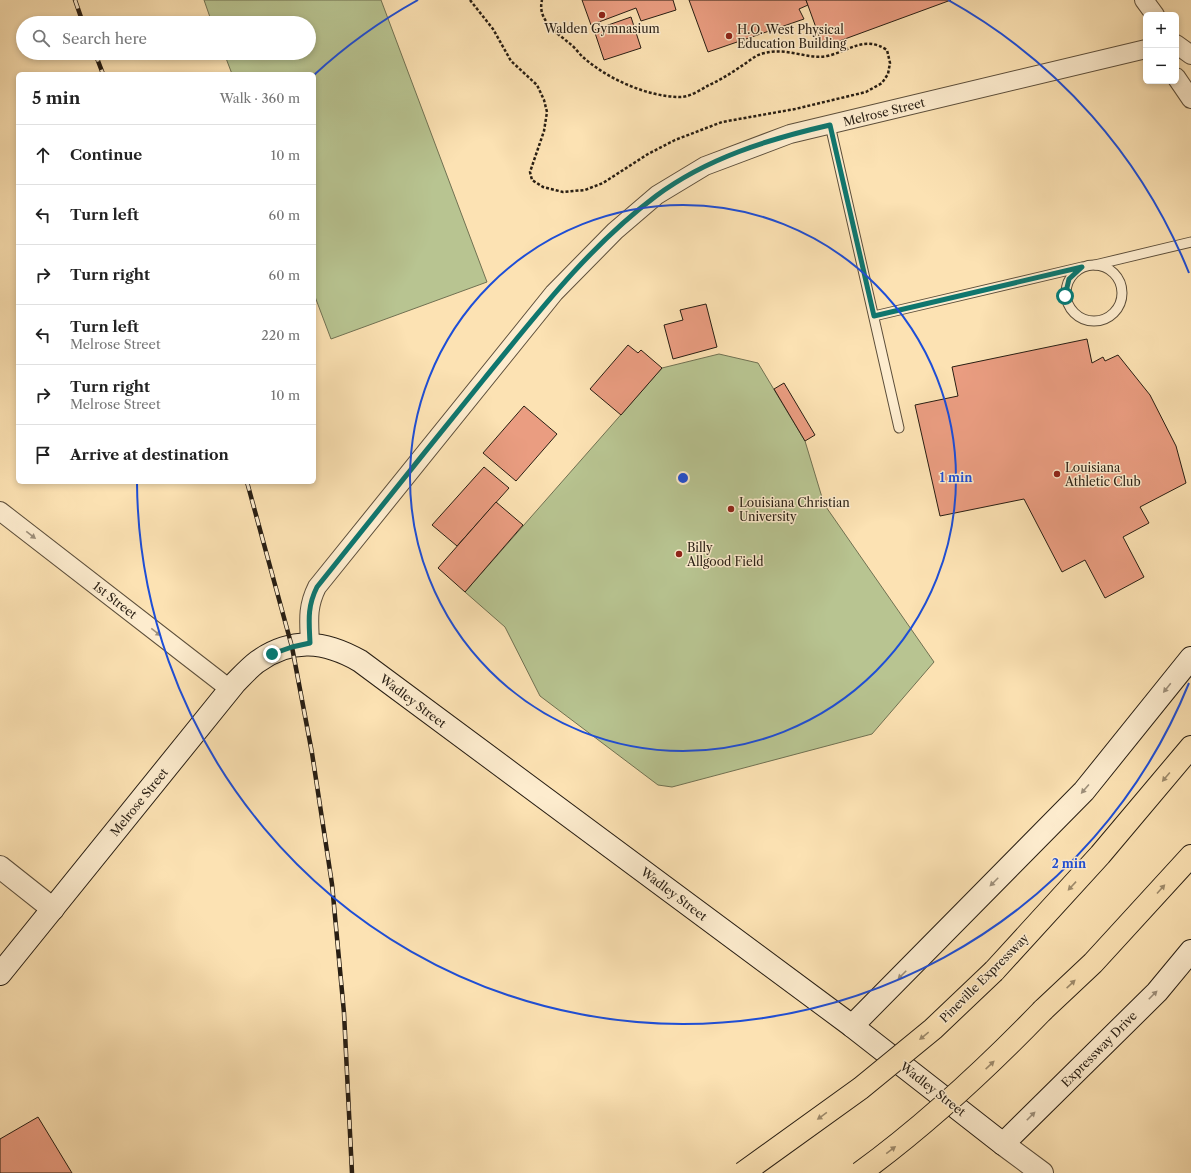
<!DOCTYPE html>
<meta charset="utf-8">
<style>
:root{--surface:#fff;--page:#f6f6f6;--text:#222;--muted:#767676;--line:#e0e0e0}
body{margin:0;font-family:"Libre Caslon Text",serif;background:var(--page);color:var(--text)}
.controls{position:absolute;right:12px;top:12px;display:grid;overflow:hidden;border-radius:6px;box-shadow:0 2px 6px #0003}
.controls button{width:36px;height:36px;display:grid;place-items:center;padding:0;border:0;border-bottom:1px solid var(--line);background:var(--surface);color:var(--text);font:20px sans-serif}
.stop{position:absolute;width:12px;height:12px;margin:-9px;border:3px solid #0f766e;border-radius:50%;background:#fff}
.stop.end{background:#0f766e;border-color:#fff;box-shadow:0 1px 4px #0008}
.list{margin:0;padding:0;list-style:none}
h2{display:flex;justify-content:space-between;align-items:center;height:52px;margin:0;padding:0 16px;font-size:17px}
h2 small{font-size:13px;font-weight:400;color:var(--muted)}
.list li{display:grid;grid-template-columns:26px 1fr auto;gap:12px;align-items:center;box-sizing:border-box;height:60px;padding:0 16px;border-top:1px solid var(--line)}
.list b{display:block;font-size:15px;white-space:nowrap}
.list p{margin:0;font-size:13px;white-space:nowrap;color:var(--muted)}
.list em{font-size:13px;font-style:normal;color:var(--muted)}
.icon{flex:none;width:22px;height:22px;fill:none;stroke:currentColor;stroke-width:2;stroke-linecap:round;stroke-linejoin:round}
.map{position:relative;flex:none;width:1191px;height:1173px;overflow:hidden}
.search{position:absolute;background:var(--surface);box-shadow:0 2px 6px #0003;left:16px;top:16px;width:300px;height:44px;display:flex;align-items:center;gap:10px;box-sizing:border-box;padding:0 14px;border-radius:22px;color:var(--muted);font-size:15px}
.panel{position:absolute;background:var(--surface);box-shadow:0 2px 6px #0003;left:16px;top:72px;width:300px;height:412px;border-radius:6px}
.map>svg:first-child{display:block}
.green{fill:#b8c491;stroke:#707152}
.building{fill:#ea9d81;stroke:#281e13}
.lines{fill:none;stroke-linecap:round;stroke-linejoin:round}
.service-casing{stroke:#5d4f3b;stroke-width:11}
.minor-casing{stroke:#5d4f3b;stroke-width:20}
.tertiary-casing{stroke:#5d4f3b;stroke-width:24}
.secondary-casing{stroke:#281e13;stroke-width:24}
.motorway-casing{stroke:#281e13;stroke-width:24}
.path{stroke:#281e13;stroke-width:2.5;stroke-dasharray:3 2;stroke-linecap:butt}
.service{stroke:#fdecce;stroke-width:9}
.minor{stroke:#fdecce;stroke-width:18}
.tertiary{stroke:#fdecce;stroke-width:22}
.secondary{stroke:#fdecce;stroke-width:22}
.motorway{stroke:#fce2b3;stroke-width:22}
.rail-casing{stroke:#281e13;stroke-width:4.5}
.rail{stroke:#fdecce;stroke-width:3;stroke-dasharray:9;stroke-linecap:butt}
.motorway-bridge-casing{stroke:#281e13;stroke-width:24;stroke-linecap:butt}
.motorway-bridge{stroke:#fce2b3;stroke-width:22}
.oneway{fill:#9d8f7a}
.oneway2{fill:#9d8a6b}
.route{stroke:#0f766e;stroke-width:5}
.ring{fill:none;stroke:#1d4ed8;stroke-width:2}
.poi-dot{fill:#8f2418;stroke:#fdecce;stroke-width:1.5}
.labels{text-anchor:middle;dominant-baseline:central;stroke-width:3;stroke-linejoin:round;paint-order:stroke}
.poi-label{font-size:12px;fill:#281e13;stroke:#fdecce;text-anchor:start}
.street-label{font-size:12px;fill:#281e13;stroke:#fdecce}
.centre{fill:#1d4ed8;stroke:#fdecce;stroke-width:2}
.ring-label{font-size:12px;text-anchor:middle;font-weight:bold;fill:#1d4ed8;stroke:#fdecce;stroke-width:3;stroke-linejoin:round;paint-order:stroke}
</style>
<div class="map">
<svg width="1191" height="1173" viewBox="0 0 1191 1173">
<rect width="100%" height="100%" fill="#fce2b3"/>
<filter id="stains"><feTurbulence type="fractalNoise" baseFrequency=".005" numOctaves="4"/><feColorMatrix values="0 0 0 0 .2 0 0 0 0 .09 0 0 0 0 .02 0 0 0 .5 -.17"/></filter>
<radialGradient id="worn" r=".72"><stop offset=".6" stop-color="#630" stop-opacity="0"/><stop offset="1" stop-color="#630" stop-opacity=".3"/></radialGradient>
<g class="green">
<polygon points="204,0 381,0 487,282 331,339 314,294 314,74 232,74 224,53 309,53 309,23 212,23"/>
<polygon points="719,354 758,363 805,441 824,504 934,662 872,734 672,787 658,785 540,696 505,627 465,592 662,368"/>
</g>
<g class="building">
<polygon points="582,0 673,0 676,10 641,21 636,8 591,25"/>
<polygon points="689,0 806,0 808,5 799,9 804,19 708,52"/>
<polygon points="806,0 951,0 823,47"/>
<polygon points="631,17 641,48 604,60 594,30"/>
<polygon points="706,304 717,347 673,359 664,325 683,320 680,310"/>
<polygon points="1087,339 1092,363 1103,357 1105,361 1118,355 1150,395 1176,446 1186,483 1140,507 1149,523 1123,537 1144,577 1105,598 1085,560 1062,572 1024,499 940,516 915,405 958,396 952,367"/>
<polygon points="628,345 638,353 641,350 662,368 621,415 590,389"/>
<polygon points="784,383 815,435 805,441 774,389"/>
<polygon points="524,406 557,434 516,481 483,453"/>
<polygon points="484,467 509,488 457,546 432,525"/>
<polygon points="496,502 523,525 465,592 438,568"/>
<polygon points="38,1117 72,1173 0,1173 0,1139"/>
</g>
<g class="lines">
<g class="service-casing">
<g id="service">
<polyline points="830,125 899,428"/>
<polyline points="1095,265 1191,242"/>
<circle cx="1094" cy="293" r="28"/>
<polyline points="874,316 1082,267"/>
</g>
</g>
<g class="minor-casing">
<g id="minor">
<polyline points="1144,0 1155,15"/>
<polyline points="1176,44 1191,55"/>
<polyline points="1176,77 1191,99"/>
<polyline points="0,511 231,690"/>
<path d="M310,643c-1,-22 -3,-36 7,-56l237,-294 61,-62 42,-36 48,-29 85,-32 356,-85"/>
</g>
</g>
<g class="tertiary-casing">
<g id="tertiary">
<polyline points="0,867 53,909"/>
<polyline points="1003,1144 1042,1173"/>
</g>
</g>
<g class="secondary-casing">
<g id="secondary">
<path d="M0,974l235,-291c7,-7 14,-15 22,-21 35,-25 68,-21 103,-1l492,365 151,118 154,-152 34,-41"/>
<polyline points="852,1026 1084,791 1191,658"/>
</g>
</g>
<g class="motorway-casing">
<g id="motorway">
<polyline points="994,971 1100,855 1191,747"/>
<polyline points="1043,1010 1093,963 1191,856"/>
</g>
</g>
<path class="path" d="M470,0l23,29 18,32 26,24 7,15 3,12 -3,19 -14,41 2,8 11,7 20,5 22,-2 18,-7 45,-29 27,-14 47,-18 73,-13 71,-17 16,-9 6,-9 2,-11 -3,-13c-23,-15 -37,1 -60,6 -20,4 -41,-10 -66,-2 -7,2 -14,9 -21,13 -10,7 -20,13 -31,18 -9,5 -20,13 -31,12 -32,-1 -70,-18 -94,-39 -5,-4 -9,-11 -15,-15 -13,-11 -32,-23 -27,-43"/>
<use href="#service" class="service"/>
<use href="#minor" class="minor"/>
<use href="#tertiary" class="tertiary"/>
<use href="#secondary" class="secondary"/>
<use href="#motorway" class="motorway"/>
<g class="rail-casing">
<g id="rail">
<polyline points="75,0 83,23"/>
<polyline points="95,53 103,74"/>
<polyline points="247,482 292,647 312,753 332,884 344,1013 352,1173"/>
</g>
</g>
<use href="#rail" class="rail"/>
<g class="motorway-bridge-casing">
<g id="motorway-bridge">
<polyline points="743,1173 861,1088 933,1029 994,971"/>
<path d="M860,1173c67,-49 125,-103 183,-163"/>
</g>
</g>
<use href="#motorway-bridge" class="motorway-bridge"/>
</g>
<defs><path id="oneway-solid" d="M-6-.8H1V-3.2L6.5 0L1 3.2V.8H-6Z"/></defs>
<g class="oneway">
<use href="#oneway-solid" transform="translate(31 535) rotate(38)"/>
<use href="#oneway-solid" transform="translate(156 632) rotate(38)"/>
<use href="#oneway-solid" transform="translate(1167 688) rotate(129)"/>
<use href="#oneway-solid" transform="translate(1085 789) rotate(131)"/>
<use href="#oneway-solid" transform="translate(994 882) rotate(135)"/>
<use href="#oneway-solid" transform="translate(902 975) rotate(135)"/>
<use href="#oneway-solid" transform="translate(1153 995) rotate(-45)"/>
<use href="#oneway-solid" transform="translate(1031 1116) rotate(-45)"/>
</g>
<g class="oneway2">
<use href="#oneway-solid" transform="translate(1166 777) rotate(130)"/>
<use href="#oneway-solid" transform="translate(1072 886) rotate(133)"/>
<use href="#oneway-solid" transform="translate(1161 889) rotate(-48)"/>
<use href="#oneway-solid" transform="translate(1071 984) rotate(-43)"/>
<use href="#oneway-solid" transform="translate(924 1036) rotate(141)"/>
<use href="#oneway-solid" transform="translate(990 1065) rotate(-43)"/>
<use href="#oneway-solid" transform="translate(822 1116) rotate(144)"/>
<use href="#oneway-solid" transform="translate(891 1150) rotate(-37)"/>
</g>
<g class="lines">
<path class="route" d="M272,654l20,-7 18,-4c-1,-22 -3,-36 7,-56 55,-69 111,-139 167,-208 53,-65 105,-133 172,-183 51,-38 113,-57 174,-71l44,191 208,-49 -13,12 -4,17"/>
</g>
<g class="ring">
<circle cx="683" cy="478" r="273"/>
<path d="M1189 683A546 546 0 0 1 137 483M314 75A546 546 0 0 1 418 0M948 0A546 546 0 0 1 1189 273"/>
</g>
<g class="poi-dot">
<circle cx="602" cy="15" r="4"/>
<circle cx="729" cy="36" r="4"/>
<circle cx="1057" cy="474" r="4"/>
<circle cx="731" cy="509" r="4"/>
<circle cx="679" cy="554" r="4"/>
</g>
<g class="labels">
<g class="poi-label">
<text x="602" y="28" text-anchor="middle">Walden Gymnasium</text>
<text x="737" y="29">H.O. West Physical<tspan x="737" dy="14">Education Building</tspan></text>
<text x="1065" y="467">Louisiana<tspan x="1065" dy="14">Athletic Club</tspan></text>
<text x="739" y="502">Louisiana Christian<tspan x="739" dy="14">University</tspan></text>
<text x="687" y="547">Billy<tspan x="687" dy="14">Allgood Field</tspan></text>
</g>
<g class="street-label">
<text transform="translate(884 112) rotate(-14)">Melrose Street</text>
<text transform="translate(115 600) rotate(38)">1st Street</text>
<text transform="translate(413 701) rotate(37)">Wadley Street</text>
<text transform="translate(139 802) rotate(-51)">Melrose Street</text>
<text transform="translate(674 894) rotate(37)">Wadley Street</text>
<text transform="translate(984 978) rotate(-45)">Pineville Expressway</text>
<text transform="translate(1099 1049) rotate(-45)">Expressway Drive</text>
<text transform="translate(933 1089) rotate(38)">Wadley Street</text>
</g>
</g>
<circle cx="683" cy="478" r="6" class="centre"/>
<g class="ring-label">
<text x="956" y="482">1 min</text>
<text x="1069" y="868">2 min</text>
</g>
<rect width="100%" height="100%" filter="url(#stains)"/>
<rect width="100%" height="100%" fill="url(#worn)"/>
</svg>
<div class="controls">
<button>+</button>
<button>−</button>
</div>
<div class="stop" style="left:1065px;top:296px"></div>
<div class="stop end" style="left:272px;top:654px"></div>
<div class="search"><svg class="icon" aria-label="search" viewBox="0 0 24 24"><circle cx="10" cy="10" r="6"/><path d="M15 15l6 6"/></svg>Search here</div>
<section class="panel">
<h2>5 min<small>Walk · 360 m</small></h2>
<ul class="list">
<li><svg class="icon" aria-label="ahead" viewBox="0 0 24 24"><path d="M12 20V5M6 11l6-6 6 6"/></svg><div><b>Continue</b></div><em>10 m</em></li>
<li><svg class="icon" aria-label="left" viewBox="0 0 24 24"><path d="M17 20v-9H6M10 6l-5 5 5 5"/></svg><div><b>Turn left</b></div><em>60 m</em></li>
<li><svg class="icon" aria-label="right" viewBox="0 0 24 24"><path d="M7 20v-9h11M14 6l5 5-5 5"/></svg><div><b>Turn right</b></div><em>60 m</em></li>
<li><svg class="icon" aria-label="left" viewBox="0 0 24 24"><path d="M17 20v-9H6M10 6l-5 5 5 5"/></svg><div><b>Turn left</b><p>Melrose Street</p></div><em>220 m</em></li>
<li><svg class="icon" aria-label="right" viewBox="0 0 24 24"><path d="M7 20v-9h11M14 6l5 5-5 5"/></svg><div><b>Turn right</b><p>Melrose Street</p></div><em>10 m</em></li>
<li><svg class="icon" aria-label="arrive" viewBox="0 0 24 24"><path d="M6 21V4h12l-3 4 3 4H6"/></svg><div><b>Arrive at destination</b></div></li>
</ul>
</section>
</div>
